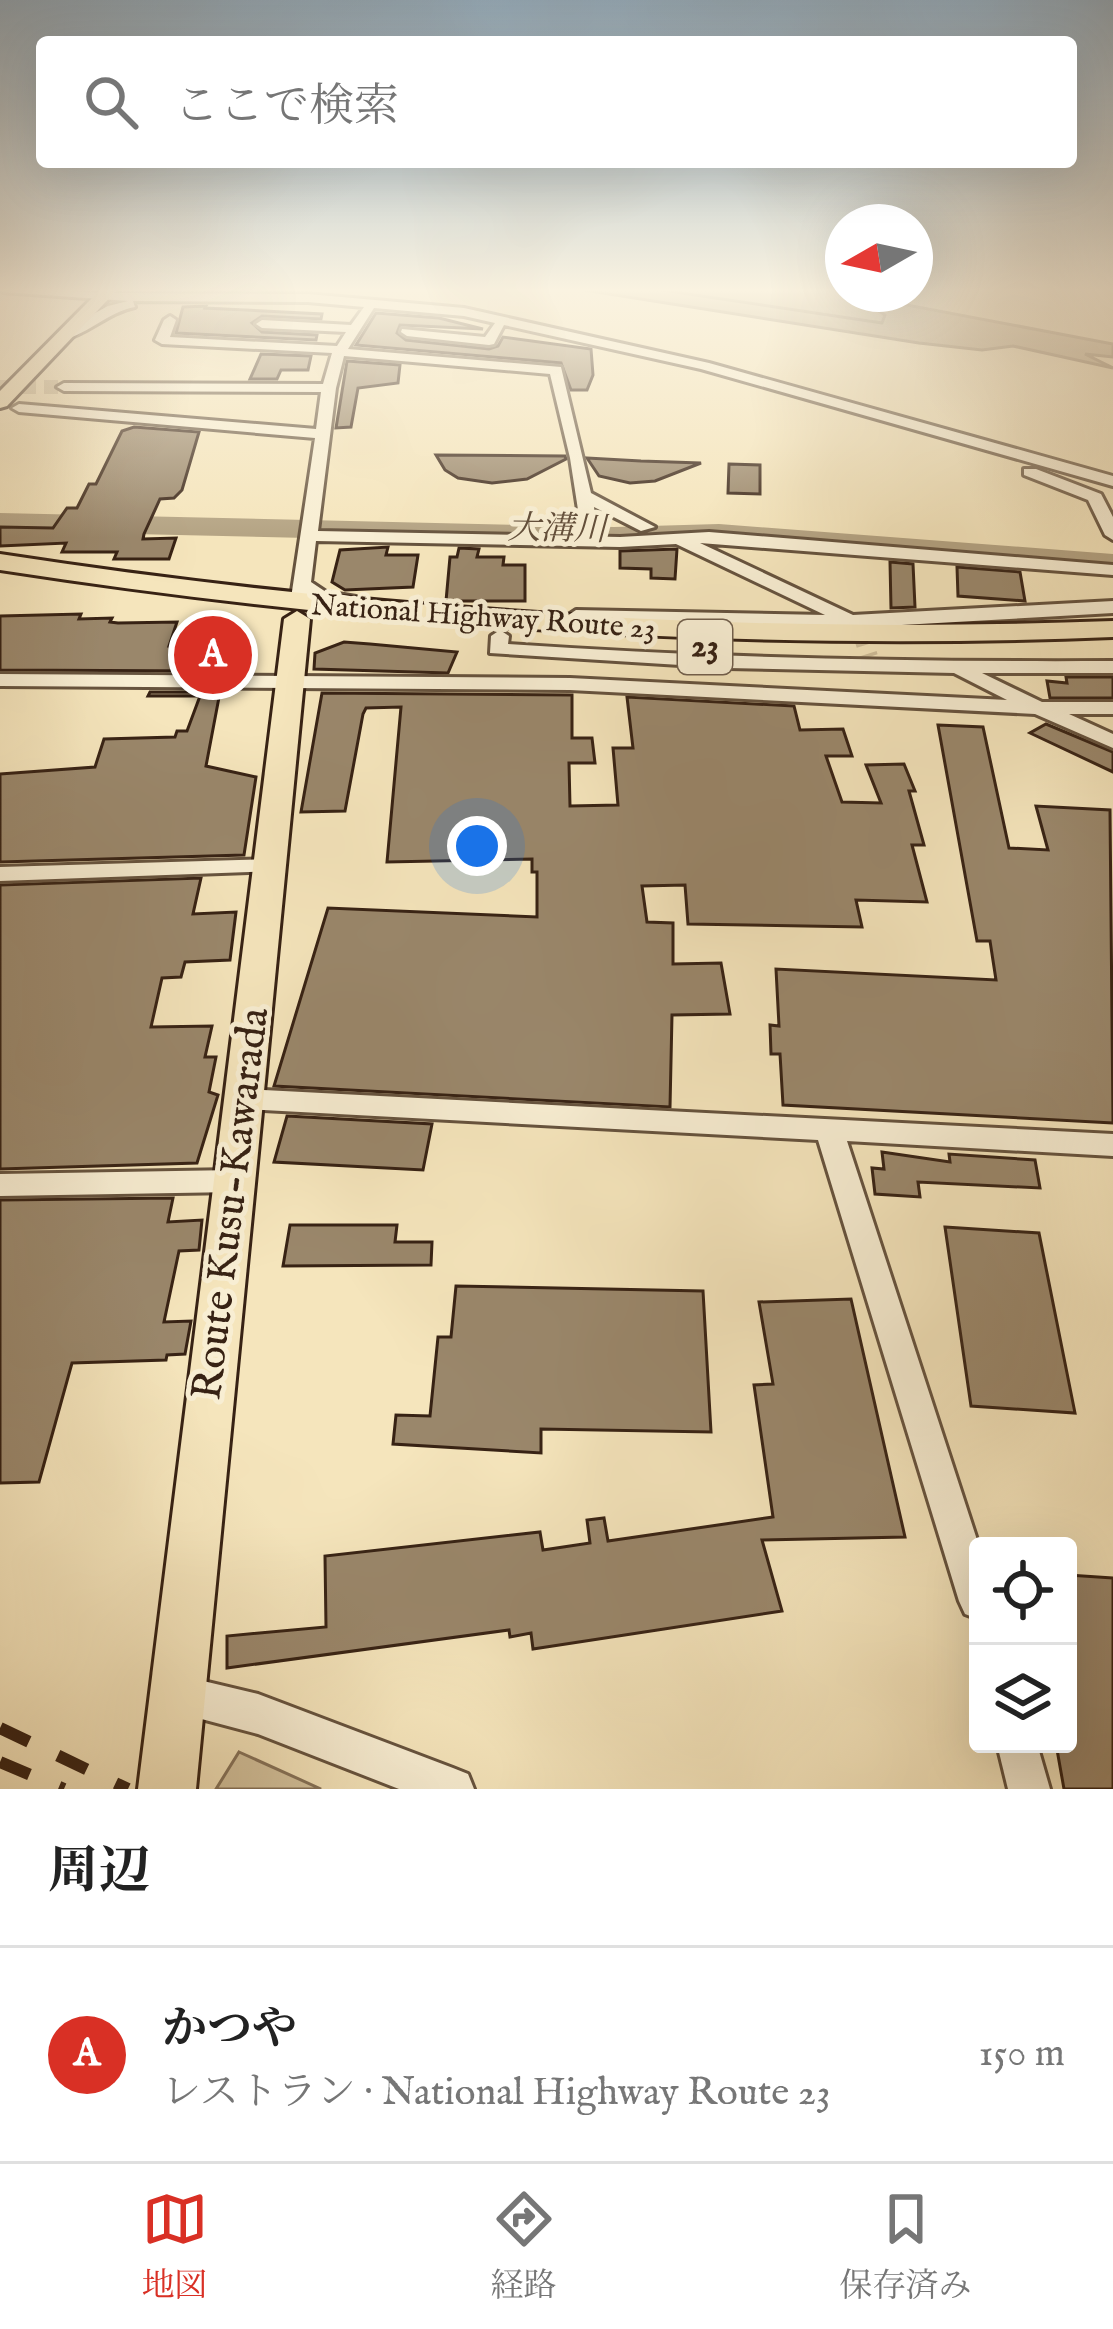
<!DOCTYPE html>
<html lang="ja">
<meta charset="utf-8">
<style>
:root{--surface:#fff;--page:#f2f2f2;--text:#222;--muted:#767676;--line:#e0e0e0;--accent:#d93025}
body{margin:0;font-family:"IM FELL English","Noto Serif JP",serif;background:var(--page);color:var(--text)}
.controls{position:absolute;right:36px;bottom:36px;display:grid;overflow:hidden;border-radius:12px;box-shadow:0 12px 48px #0002}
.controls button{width:108px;height:108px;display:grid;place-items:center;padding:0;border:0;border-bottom:3px solid var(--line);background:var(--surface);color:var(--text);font:60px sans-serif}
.compass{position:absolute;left:825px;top:204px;width:108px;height:108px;border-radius:50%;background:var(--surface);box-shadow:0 12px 48px #0002;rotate:261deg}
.you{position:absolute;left:477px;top:846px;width:42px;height:42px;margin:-30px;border:9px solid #fff;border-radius:50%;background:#1a73e8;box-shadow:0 0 0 18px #1a73e833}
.badge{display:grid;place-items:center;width:78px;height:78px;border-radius:50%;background:var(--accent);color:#fff;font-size:39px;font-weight:700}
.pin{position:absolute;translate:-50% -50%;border:6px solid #fff;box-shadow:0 3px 12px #0006}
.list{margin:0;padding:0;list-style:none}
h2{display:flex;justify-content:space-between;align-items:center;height:156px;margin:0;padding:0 48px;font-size:51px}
h2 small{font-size:39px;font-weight:400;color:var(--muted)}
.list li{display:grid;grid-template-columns:78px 1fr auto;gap:36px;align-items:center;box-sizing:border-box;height:216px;padding:0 48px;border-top:3px solid var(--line)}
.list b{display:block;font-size:45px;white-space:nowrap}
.list p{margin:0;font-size:39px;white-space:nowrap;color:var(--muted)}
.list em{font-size:39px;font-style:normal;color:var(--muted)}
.icon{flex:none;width:66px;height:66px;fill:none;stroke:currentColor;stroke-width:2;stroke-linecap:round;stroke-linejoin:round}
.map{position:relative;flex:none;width:1113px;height:1789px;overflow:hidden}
.search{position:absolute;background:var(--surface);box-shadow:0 12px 48px #0002;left:36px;right:36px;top:36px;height:132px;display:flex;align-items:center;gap:30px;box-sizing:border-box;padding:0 42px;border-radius:12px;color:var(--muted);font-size:45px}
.sheet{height:372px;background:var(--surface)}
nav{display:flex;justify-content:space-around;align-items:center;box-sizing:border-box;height:168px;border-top:3px solid var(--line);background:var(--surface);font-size:33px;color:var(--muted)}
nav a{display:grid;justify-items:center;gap:6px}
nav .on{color:var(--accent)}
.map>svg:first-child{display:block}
.green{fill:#d5c49f;stroke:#86735a;stroke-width:3}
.water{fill:#b4a383;stroke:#826f57;stroke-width:3}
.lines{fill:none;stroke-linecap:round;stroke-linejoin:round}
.shore{stroke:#76624c;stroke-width:3}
.river{fill:#b4a383;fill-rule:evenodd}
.building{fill:#9a876b;stroke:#372214;stroke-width:3}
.minor-tunnel-far1{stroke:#cfbe9a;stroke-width:14;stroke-dasharray:14 8;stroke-linecap:butt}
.minor-tunnel{stroke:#cfbe9a;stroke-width:18;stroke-dasharray:18 9;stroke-linecap:butt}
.minor-casing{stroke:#66533e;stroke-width:6}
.major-casing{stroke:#372214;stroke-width:6}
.highway-casing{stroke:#372214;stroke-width:6}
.minor{fill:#f8eed3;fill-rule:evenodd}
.major{fill:#f5e5bc;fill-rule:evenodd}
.highway{fill:#f5e5bc;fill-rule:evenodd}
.rail{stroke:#372214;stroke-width:12;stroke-dasharray:32 32;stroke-linecap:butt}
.labels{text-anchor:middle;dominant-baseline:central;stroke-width:10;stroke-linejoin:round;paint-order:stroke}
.far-street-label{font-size:30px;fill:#372214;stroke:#f8eed3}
.far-water-label{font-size:33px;font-style:italic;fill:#634f3b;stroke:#f8eed3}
.shield{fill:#f8eed3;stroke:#715f4d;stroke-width:3}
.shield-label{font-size:33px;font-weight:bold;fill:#372214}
.near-street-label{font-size:42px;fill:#372214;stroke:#f8eed3}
</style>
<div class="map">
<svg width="1113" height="1789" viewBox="0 0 1113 1789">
<rect width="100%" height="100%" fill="#f5e5bc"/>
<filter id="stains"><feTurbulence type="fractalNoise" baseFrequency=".00167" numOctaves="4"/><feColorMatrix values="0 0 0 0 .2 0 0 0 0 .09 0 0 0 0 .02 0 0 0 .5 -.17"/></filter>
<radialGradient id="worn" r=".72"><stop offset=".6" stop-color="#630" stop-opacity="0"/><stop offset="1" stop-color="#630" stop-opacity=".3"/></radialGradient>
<polygon class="green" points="239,1752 321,1789 216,1789"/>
<polygon class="water" points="571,288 817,288 1113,344 1113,357 1085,354 1113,368 1013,346 982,350 919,343"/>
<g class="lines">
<polyline class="shore" points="648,288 882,323 885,315 871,306 868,294"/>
<polygon class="river" points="0,513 614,527 719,524 1113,554 1113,572 719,542 614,545 0,531"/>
</g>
<g class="building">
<polygon points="206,306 205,308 322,314 321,319 262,316 252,323 262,332 317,335 316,340 176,333 183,307"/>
<polygon points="376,313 439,318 483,329 400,325 397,333 406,340 489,349 498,346 503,337 591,349 593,375 587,390 571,390 561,363 356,345"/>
<polygon points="261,354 311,356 308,370 281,370 277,379 250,379"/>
<polygon points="347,361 400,365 398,383 358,388 351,427 336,428"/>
<polygon points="134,427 199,432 182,490 174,498 160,499 144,534 143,539 176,538 169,559 114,559 117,552 62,552 66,543 0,546 0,527 53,528 67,508 77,508 89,484 96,484 122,431"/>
<polygon points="436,455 565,456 566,459 527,479 492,483 458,478 445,470"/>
<polygon points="587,458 641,461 701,463 655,481 630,483 599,476"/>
<polygon points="729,464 760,465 760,494 728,493"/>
<polygon points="388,547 386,555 418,555 413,587 345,590 332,582 340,550"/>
<polygon points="459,548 479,549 477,557 504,557 503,565 525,565 525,601 446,601 450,557 457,557"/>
<polygon points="677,549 675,579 651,578 651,569 620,568 620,551"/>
<polygon points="890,562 913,564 915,607 891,608"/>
<polygon points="957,567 1020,572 1025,601 958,596"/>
<polygon points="81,614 79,619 112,618 110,622 118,623 177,622 169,646 215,648 209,671 0,670 0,616"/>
<polygon points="344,642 370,644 457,652 448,673 314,669 315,653"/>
<polygon points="1066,677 1113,677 1113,698 1050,698 1047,681 1067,683"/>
<polygon points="150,692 220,692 206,766 256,777 244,855 0,862 0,774 95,767 104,739 175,737 177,731 187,731 200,696 148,696"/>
<polygon points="322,693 572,695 572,738 592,738 595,763 569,763 570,806 618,805 613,748 633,748 627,697 794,706 800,730 843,729 852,756 826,756 842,802 881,803 866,765 904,764 915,791 909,791 924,845 912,845 927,902 856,900 862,927 688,924 685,885 642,886 647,922 673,923 673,964 721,963 730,1014 672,1015 670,1107 274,1086 328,908 537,917 537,872 532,872 532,859 387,862 401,707 366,708 363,714 345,811 301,812"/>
<polygon points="1046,724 1113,752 1113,772 1030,733"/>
<polygon points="938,725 983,727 1009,848 1048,850 1036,806 1110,810 1113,1123 783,1105 780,1054 771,1054 770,1025 779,1026 776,969 996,980 990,941 977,941"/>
<polygon points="201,878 193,914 236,912 230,960 185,962 181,977 162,978 151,1027 212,1026 205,1057 216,1057 209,1092 218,1095 197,1163 0,1169 0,885"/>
<polygon points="287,1116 432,1124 423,1170 274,1162"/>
<polygon points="882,1152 950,1162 949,1154 1035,1160 1040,1188 918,1182 920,1197 875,1194 872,1168 884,1169"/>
<polygon points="173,1198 168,1222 202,1220 199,1250 179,1251 164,1322 191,1321 185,1354 167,1355 166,1360 72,1363 39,1482 0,1483 0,1200"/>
<polygon points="290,1225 397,1225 395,1242 432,1242 431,1265 283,1266"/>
<polygon points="945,1227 1039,1233 1075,1413 971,1406"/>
<polygon points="456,1286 703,1291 711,1432 541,1429 541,1453 393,1444 396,1415 430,1416 438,1337 451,1337"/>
<polygon points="851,1299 905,1537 762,1540 782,1611 533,1649 531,1633 510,1637 509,1630 227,1668 227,1636 326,1627 325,1556 540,1532 543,1550 590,1543 587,1520 604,1518 608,1541 773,1517 754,1385 773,1384 759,1302"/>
<polygon points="1068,1575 1113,1578 1113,1789 1064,1789 1056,1744 1068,1744"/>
</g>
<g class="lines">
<polyline class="minor-tunnel-far1" points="0,387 64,387"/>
<polyline class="minor-tunnel" points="860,628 869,657"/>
<g class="minor-casing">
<g id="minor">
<path d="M0,288l106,5 202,1 156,14 245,55 404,113v10l-412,-117 -197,-44 -10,19 -5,1 -82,-9 -6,-4 1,-3 83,8 10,-14 -31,-7 -90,-8 -26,41 213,18 30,126 64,34 -14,4 -47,-24 3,22 -8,5 -8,-5 -11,-71 -20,-84 -206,-18 -8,32 -18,143 302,6 89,-5 404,33v10l-413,-32 153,72 260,-14v12l-247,14 -290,-5 -9,-6 9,-6 249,5 -149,-71 -56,3 -304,-6 -5,41 15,10 30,5 3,4 -9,5 -41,-9 -3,5h-12l-3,-4 24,-160 -296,-26 -7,-4 7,-4 297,25 5,-37 -257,-1 -7,-4 7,-4 259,1 9,-31 -170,-9 -7,-4 9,-20 6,-4 6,4 -6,17 167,9 9,-14 -84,-4 -6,-4 6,-4 89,5 13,-18 -56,-5 -175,-1 2,6c-27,5 -45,26 -72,33l-7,-4 2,-3 50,-27 20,-5 -125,-9z"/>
<polygon points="1024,469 1036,469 1101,494 1113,517 1113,540 1105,535 1088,500 1024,475"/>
<path d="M500,630l9,6 -1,8c201,14 403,18 605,17v12h-131l60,29h71v12h-44l44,20v14l-78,-34 -465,-24 -570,-4v-12l570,4 437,22 -53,-27 -226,-5 -238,-15 1,-17z"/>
<polygon points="271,859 283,866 279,871 0,881 0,867"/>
<polygon points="244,1089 1113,1134 1113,1156 847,1141 979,1546 978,1619 965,1614 959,1601 818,1140 244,1109 234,1106 230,1099 234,1092"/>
<polygon points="234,1170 244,1173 249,1181 244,1189 234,1192 0,1196 0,1174"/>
<polygon points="178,1675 258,1694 453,1768 468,1774 474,1789 399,1789 258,1734 164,1709 158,1695 164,1681"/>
<polygon points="997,1744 1037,1744 1050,1789 1008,1789"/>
</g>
</g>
<g class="major-casing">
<g id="major">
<polygon points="102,288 119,288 7,406 0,408 0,391"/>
<polygon points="297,611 310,619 196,1789 138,1789 284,619"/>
</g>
</g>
<g class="highway-casing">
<path id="highway" d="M0,554c370,57 738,81 1113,67v16c-375,15 -743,-10 -1113,-67z"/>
</g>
<use href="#minor" class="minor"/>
<use href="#major" class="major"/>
<use href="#highway" class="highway"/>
<g class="rail">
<polyline points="0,1728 128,1789"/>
<polyline points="0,1762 64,1789"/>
</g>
</g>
<linearGradient id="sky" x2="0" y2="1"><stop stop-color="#93adc0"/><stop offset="0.54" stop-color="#faf3e1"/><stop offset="1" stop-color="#faf3e1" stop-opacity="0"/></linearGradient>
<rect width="1113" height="538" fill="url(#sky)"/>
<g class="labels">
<g class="far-street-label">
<text transform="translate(483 618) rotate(4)">National Highway Route 23</text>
</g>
<g class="far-water-label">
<text transform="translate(557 530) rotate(1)">大溝川</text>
</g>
<rect class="shield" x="678" y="620" width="54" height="54" rx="9"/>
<g class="shield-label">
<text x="705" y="647">23</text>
</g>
<g class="near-street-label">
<text transform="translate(232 1204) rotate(-83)">Route Kusu-Kawarada</text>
</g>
</g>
<rect width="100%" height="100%" filter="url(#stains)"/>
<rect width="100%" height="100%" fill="url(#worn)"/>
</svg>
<div class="controls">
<button><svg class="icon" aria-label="locate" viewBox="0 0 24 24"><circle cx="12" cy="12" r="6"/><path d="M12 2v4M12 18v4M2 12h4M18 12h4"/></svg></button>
<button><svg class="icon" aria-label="layers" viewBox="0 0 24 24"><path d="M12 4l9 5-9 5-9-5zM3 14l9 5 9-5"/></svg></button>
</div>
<svg class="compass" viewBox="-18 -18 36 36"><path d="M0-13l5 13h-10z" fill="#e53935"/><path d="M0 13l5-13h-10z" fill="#767676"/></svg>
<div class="you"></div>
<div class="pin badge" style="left:213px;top:655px">A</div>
<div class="search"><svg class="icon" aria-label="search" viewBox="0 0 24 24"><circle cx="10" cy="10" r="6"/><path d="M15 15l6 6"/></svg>ここで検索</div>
</div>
<section class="sheet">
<h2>周辺<small></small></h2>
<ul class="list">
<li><span class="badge">A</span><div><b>かつや</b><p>レストラン · National Highway Route 23</p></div><em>150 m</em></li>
</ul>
</section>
<nav>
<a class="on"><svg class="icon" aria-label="map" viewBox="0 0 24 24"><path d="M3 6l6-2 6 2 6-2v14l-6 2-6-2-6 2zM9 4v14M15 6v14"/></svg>地図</a>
<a><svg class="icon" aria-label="directions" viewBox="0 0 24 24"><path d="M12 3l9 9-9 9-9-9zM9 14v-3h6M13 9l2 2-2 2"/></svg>経路</a>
<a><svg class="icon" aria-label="saved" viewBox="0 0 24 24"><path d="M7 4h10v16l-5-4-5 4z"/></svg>保存済み</a>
</nav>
